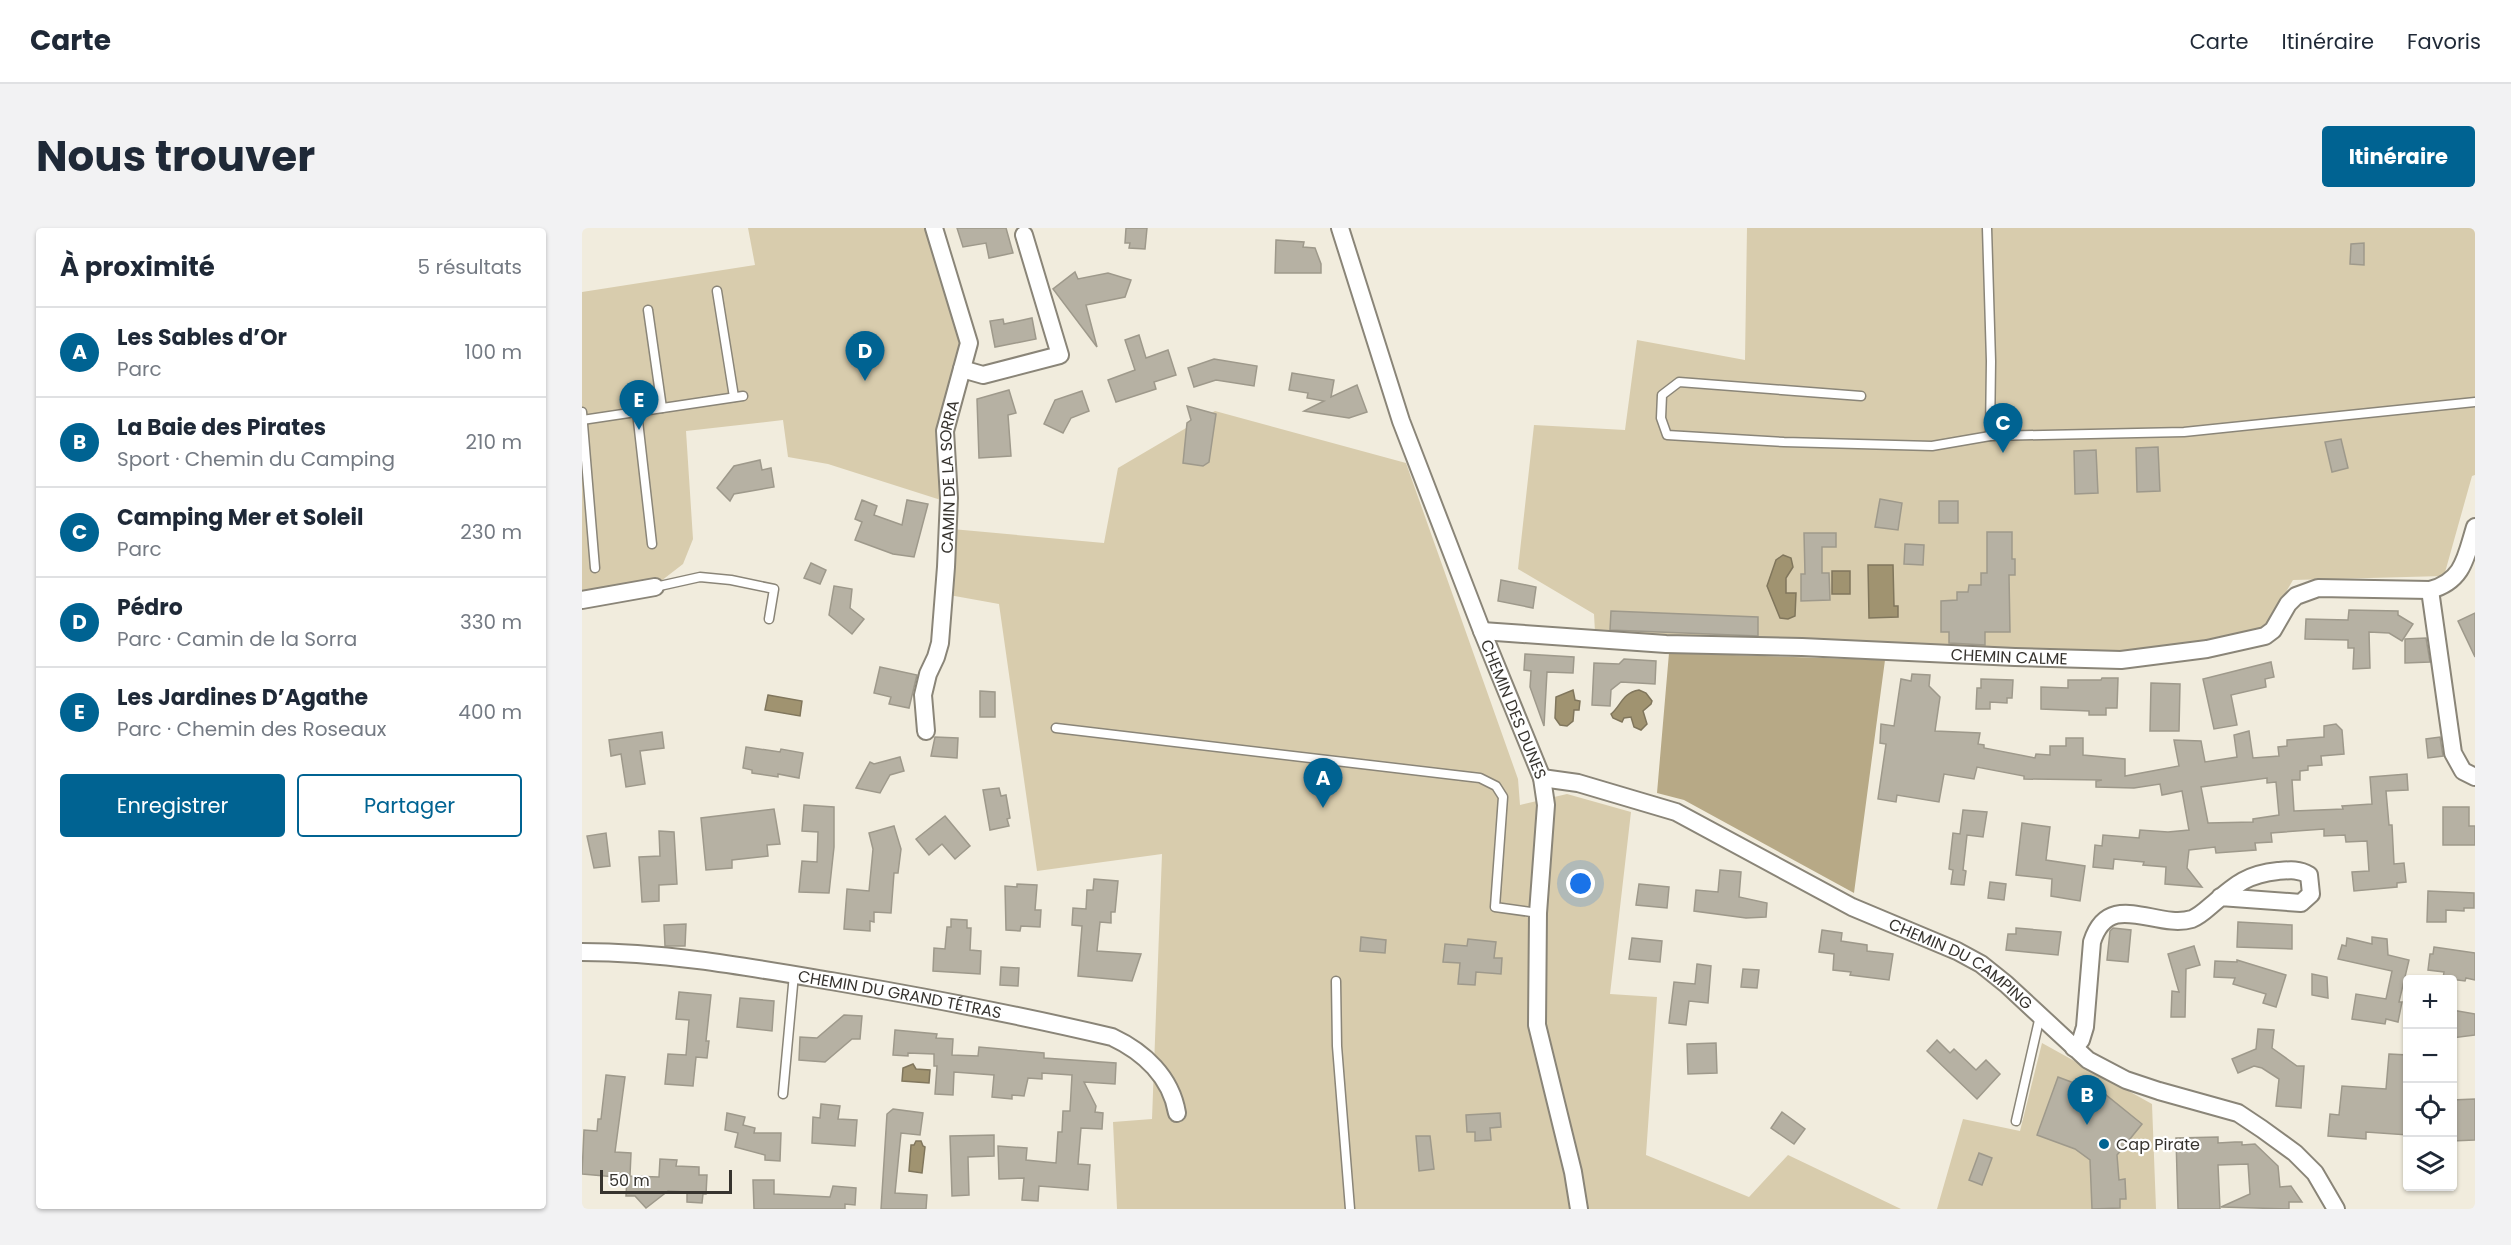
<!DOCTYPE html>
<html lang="fr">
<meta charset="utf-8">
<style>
:root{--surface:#fff;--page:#f2f2f3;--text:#1f2937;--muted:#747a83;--line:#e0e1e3;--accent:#006392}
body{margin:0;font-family:Poppins,sans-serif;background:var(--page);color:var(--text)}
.controls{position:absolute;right:18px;bottom:18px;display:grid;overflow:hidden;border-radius:6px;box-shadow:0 2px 4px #0004}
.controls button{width:54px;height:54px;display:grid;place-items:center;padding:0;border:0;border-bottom:2px solid var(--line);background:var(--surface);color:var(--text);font:30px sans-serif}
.scale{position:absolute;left:18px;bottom:15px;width:132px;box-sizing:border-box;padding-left:6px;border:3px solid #37342f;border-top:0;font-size:16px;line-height:21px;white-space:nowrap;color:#37342f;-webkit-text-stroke:4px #fff;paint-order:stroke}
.you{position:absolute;left:999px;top:656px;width:21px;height:21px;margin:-15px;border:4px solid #fff;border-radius:50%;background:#1a73e8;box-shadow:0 0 0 9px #1a73e833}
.badge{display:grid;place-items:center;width:39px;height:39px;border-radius:50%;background:var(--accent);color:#fff;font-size:20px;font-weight:700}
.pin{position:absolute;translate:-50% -50px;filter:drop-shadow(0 2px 3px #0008)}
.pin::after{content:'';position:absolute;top:32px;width:21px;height:18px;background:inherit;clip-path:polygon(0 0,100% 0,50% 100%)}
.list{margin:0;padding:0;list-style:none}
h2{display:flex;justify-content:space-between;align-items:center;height:78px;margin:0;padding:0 24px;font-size:26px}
h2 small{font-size:20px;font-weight:400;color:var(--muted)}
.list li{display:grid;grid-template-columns:39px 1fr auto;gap:18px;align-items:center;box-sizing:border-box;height:90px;padding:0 24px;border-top:2px solid var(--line)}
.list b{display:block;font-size:22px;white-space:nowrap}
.list p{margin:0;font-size:20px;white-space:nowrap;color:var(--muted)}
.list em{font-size:20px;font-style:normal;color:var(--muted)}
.actions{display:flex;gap:12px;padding:18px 24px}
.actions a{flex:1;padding:14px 0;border:2px solid var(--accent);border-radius:6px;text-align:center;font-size:21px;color:var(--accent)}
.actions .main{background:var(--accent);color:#fff}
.icon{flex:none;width:33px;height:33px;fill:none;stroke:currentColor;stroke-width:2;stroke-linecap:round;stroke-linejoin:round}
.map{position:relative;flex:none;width:1893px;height:981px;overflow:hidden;border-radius:6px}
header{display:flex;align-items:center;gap:36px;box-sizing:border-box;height:84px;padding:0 30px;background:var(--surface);border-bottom:2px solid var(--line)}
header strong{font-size:28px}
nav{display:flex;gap:33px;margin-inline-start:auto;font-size:21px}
.intro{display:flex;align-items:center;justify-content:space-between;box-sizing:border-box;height:144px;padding:0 36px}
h1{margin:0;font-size:42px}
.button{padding:15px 27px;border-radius:6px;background:var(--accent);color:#fff;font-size:21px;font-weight:700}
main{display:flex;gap:36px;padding:0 36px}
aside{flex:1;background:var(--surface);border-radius:6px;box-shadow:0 2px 4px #0004}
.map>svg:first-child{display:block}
.green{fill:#d8ccad}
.forest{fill:#b7a986}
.water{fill:#a09370;stroke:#80765c;stroke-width:1.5}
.building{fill:#b6b1a3;stroke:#9e998b;stroke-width:1.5;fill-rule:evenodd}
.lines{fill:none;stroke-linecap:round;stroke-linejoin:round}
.service-casing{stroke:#8a8578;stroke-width:11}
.minor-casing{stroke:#8a8578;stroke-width:20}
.service{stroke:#fff;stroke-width:8}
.minor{stroke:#fff;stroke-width:16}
.poi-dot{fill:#006392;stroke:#fff;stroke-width:2}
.labels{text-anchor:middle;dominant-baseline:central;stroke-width:4.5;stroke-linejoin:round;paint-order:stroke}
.street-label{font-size:16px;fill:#37342f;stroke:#fff}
.poi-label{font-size:16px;fill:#37342f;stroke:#fff;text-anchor:start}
</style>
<header>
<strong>Carte</strong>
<nav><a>Carte</a><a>Itinéraire</a><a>Favoris</a></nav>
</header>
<div class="intro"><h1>Nous trouver</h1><a class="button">Itinéraire</a></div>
<main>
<aside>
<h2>À proximité<small>5 résultats</small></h2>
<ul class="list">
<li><span class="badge">A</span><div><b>Les Sables d’Or</b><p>Parc</p></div><em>100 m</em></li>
<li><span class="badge">B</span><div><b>La Baie des Pirates</b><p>Sport · Chemin du Camping</p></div><em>210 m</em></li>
<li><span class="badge">C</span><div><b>Camping Mer et Soleil</b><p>Parc</p></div><em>230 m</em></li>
<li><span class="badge">D</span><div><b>Pédro</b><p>Parc · Camin de la Sorra</p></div><em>330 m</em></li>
<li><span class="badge">E</span><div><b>Les Jardines D’Agathe</b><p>Parc · Chemin des Roseaux</p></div><em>400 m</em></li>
</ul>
<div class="actions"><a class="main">Enregistrer</a><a>Partager</a></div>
</aside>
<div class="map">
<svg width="1893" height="981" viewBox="0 0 1893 981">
<rect width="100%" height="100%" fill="#f1ecdd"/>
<g class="green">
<polygon points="166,0 348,0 383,114 355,201 359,216 362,273 246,236 206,229 201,192 104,203 111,311 101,336 79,353 0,367 0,64 173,37"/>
<polygon points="1165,0 1893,0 1893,247 1890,248 1862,348 1711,352 1683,400 1552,425 1013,404 1012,386 936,341 952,197 1043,202 1055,112 1163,132"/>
<polygon points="633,183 824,235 936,551 938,577 985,566 1049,584 1028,766 1075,769 1064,927 1167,969 1206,927 1319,981 535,981 531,894 570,891 580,626 455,643 417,376 367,367 370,301 522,315 536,240"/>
<polygon points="1460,815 1570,876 1574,981 1355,981 1381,891 1438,903"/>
</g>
<polygon class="forest" points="1087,425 1303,432 1272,665 1102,572 1075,565"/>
<g class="water">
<polygon points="1201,327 1209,330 1211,339 1204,350 1204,365 1214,365 1213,388 1206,391 1198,390 1185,358 1194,332"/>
<polygon points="1286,337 1311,337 1312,378 1316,378 1316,389 1287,390"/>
<rect x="1250" y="343" width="18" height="23"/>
<polygon points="991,462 993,472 998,473 997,482 992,482 991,493 985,498 978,497 973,490 974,469"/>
<path d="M1057,462l7,3 6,8 -1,3 -8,7 4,13 -6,6 -7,-3 -3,-10 -7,1 -2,4 -9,-4 -2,-4c10,-8 11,-21 28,-24z"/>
<polygon points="186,467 220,473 218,488 183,482"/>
<polygon points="331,836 334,841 348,842 347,855 320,853 321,840"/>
<polygon points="334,913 339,913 341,918 343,919 340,945 327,943 329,917 332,917"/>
</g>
<g class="building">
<polygon points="375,0 424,0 431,25 407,30 404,15 381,19"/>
<polygon points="544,0 565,0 563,21 547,20 548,15 543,15"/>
<polygon points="694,12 722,14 721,19 733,20 739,36 739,45 693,45"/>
<polygon points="1782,15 1782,37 1768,36 1769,16"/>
<polygon points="493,44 496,51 526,45 549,52 543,69 504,77 515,119 471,61"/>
<polygon points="450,90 454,111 413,119 408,93 421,91 422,96"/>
<polygon points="557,107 564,130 586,122 594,147 572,154 574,161 534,174 526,152 553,142 543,112"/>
<polygon points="632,131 675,138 672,158 634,152 612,159 606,140"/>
<polygon points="710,145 752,152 749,169 775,157 785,184 767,190 722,183 742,173 725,170 726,165 707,162"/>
<polygon points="427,162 434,185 426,187 429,228 397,230 395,171"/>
<polygon points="500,163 507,183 489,190 481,205 462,196 473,172"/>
<polygon points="605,178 634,186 627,234 621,238 601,235 605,195 609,192"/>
<polygon points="1759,211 1766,240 1750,244 1743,214"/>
<polygon points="1576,219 1578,263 1555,264 1554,220"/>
<polygon points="1514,222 1516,265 1493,266 1492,223"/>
<polygon points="178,232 180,242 189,240 192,259 152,266 148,273 135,260 152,238"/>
<polygon points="1298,271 1320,275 1316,302 1293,299"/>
<polygon points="280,272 295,278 292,287 320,297 325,272 346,276 332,329 311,326 273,312 280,294 273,291"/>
<rect x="1357" y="273" width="19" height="22"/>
<polygon points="1405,304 1430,304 1430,331 1433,331 1433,347 1427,347 1428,404 1403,404 1403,417 1367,415 1367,404 1359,404 1359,373 1375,372 1375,364 1386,364 1387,357 1399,357 1399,345 1405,345"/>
<polygon points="1222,305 1254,305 1254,319 1240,319 1240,345 1247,345 1248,372 1219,373 1219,346 1223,346"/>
<polygon points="1323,316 1342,317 1341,337 1322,336"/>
<polygon points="229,335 244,342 238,356 222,350"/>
<polygon points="919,352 954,359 951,380 916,373"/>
<polygon points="252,358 270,361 268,380 282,391 270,406 247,387"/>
<polygon points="1767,382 1816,383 1816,387 1831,396 1820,413 1807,405 1787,404 1788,440 1771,441 1772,420 1766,420 1766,412 1723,411 1724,391 1766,392"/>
<polygon points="1029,383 1176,389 1176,408 1028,402"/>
<polygon points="1893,385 1893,429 1876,393"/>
<polygon points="1844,410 1848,434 1823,435 1823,411"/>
<polygon points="943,426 992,429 991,445 965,444 962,498 948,459 949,443 942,442"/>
<polygon points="1042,431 1074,433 1073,456 1039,454 1029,462 1028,478 1010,477 1012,435 1037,436"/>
<polygon points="1689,434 1692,449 1683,451 1684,459 1649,467 1655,497 1632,501 1621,451"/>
<polygon points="298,439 335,447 327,480 307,476 309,469 292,465"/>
<path d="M1330,446l18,1 -1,11 11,11 -5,34 45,2 -2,11 6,1v3l51,10 1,-4 14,1v-9h16v-8h17v17l42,4v17l54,-10 -5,-26 27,1 4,21 32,-5 -3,-22 15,-4 4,27 26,-2 -1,-9 9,-1v-6l37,-3v-11l12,-2 6,6 2,24 -23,2 1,9 -14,1v4l-8,1v9h-8l2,31 49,-2 -1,-3 30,-2 -2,-27 37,-3 1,16 -22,1 3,34h3l2,39 10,-1 2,19 -9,1v4l-43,4 -2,-19 17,-1 -2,-30 -21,1 -1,-7 -21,1v-7l-53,4 1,9 -17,1 1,7 -40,3 -1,-6 -26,3 -2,18 15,19 -37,-3 1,-17 -23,-2 1,-3 -30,-3 -1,10 -20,-2 2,-22 7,1 1,-11 36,3 1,-8 28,2 21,-2 -7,-39 -20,4 -2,-11 -26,4 -38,-1v-6l6,-1 -78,-1v-3l-47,-9 -3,12 -30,-5 -5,28 -42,-7 -1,7 -18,-3 8,-55 -6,-1 1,-19 13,2 7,-47 10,2zM1685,550v5l9,-1 3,33 -26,4v3l-45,1 -7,-36z"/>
<polygon points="1520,450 1536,450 1535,480 1524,480 1524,487 1507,487 1507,483 1459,481 1459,459 1486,460 1486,452 1519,452"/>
<polygon points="1399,451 1431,452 1430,470 1425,470 1425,475 1408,474 1408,481 1394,481 1395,460 1399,460"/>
<polygon points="1569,455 1598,456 1597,503 1568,503"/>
<polygon points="398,463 413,464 413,489 398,489"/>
<polygon points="80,504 82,520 58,523 63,556 44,559 39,526 29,528 27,512"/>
<polygon points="353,509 376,510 375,530 349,528"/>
<polygon points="1858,509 1861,528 1846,530 1844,511"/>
<polygon points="164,519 198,524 199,521 221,525 217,550 196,546 196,549 170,545 170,542 161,540"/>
<polygon points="318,529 322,543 308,547 298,565 274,560 288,534 292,536"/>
<polygon points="417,560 419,568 424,567 428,590 425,591 427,598 408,602 401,562"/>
<polygon points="222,577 252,579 252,619 247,665 217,664 220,633 235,634 236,604 220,603"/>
<polygon points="1861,579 1887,579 1887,598 1893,598 1893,617 1861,617"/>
<polygon points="192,581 198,616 185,617 186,628 150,632 150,640 124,642 119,590"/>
<polygon points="1381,582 1405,584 1401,609 1385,607 1381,642 1384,643 1382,657 1369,656 1371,642 1367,641 1371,605 1378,606"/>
<polygon points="363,588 388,618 373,631 360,616 347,627 334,611"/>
<polygon points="1440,595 1468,599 1464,632 1503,638 1498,673 1469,668 1470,651 1434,647"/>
<polygon points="312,598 319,621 316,645 312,645 309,685 292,684 292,694 288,693 288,703 262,701 265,661 287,663 291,621 287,605"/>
<polygon points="77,603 92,604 95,656 77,657 77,673 60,674 57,629 78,628"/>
<polygon points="24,605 28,638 12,640 5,608"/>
<polygon points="1138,642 1159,644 1157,669 1185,675 1184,689 1164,690 1112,683 1114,662 1136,664"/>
<polygon points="512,651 536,653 533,684 529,684 529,695 518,694 515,723 559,726 550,753 496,748 500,698 490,697 491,680 504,681 505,662 511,662"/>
<polygon points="1408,654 1424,656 1422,672 1406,670"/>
<polygon points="435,656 455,657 453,682 459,682 458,699 439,698 438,703 424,702 423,658 435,659"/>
<polygon points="1057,656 1087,659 1085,680 1054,677"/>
<polygon points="1846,663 1892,665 1892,680 1882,680 1882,683 1864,682 1864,694 1845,694"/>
<polygon points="369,691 385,692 385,700 389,700 388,722 399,723 398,746 351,743 352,720 363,721 365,699 369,699"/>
<polygon points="1656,694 1710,697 1710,721 1655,719"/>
<polygon points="104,696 103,718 83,718 82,697"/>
<polygon points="1434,700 1479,704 1476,727 1424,722 1426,706 1434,706"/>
<polygon points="1531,700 1549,702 1546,734 1525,732 1528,703"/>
<polygon points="1240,702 1260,705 1259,713 1285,717 1285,723 1311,726 1307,752 1268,747 1269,744 1251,742 1252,726 1237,724"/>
<polygon points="779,709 804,712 803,725 778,723"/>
<polygon points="1790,709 1805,711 1806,727 1827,732 1817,774 1820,774 1816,794 1804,791 1803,796 1770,791 1774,766 1804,771 1810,743 1756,731 1760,717 1764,718 1765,710 1790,716"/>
<polygon points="1050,710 1080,713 1078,734 1047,731"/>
<polygon points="886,711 914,714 912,730 920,730 919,746 894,744 893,757 876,756 878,735 861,734 863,716 885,718"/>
<polygon points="1612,718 1618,737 1604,741 1603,789 1589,789 1590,763 1597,764 1586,726"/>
<polygon points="1852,719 1893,725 1893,752 1884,750 1883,753 1861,750 1862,744 1846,742 1848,726 1851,726"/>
<polygon points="1655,732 1704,747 1694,779 1681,775 1684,766 1651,756 1653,750 1632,749 1633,733 1655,734"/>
<polygon points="1115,736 1129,738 1126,775 1107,773 1104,797 1087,795 1092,754 1113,756"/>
<polygon points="419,739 437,740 436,758 418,757"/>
<polygon points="1161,741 1177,742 1175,760 1159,759"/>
<polygon points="1730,746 1745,749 1746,770 1730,767"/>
<polygon points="97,764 129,767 124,813 127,813 125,830 114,829 111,858 83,856 86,826 104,827 107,792 94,791"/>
<polygon points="158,770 192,773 190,803 155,799"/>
<polygon points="1870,782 1893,786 1893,807 1870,810"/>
<polygon points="262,787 280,788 278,811 270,811 243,834 217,832 218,809 235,810"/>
<polygon points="1676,801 1692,802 1690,820 1715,838 1722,838 1719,880 1694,878 1697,851 1680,840 1672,838 1656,845 1650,831 1674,821"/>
<polygon points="313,802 355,806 354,810 371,811 370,827 396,828 397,819 462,825 462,830 534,835 533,856 502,854 514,878 513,884 521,885 520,901 499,900 496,936 508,937 506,962 457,958 456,973 440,972 442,950 417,951 416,918 445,920 444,932 474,935 476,904 480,904 481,883 488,883 490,847 460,845 460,851 446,850 442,868 430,867 430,871 410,869 412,847 372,844 371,867 353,866 355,838 352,838 352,826 326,825 326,828 311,827"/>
<polygon points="1355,812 1368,825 1372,821 1394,842 1404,832 1418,846 1395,871 1345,823"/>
<polygon points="1134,815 1135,845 1106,846 1105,816"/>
<polygon points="1807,826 1826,827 1826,907 1784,904 1784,911 1746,908 1748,886 1757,887 1760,858 1804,861"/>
<polygon points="24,847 43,849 33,924 49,925 48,948 77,949 78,931 95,932 94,938 117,939 117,947 125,947 124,966 121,966 120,975 105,974 105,964 86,963 64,980 53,968 44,968 45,950 0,946 2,902 15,903 16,891 19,891"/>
<polygon points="1476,849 1524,867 1560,896 1535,927 1537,952 1543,951 1544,971 1538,971 1538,980 1510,981 1508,932 1493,921 1455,907"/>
<polygon points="1893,871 1893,912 1870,913 1870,872"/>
<polygon points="239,876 258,878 256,891 275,892 273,918 230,915 231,889 238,890"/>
<polygon points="311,881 341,885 338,907 319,905 313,965 345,967 344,981 299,981 305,886"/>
<polygon points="1200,884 1223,901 1212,916 1189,900"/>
<polygon points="145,885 163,889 161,897 173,900 172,905 199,905 198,933 183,932 183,927 153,919 156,905 143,902"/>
<polygon points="918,885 919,899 908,900 909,912 893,913 893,904 885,904 884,887"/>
<polygon points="412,907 412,928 386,929 387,967 370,968 368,908"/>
<polygon points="834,908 848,908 852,941 837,943"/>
<polygon points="1636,909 1636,915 1653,914 1660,914 1660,917 1673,916 1696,938 1698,959 1709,958 1720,974 1707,974 1707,981 1639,979 1668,966 1666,936 1636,937 1638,981 1596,981 1594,910"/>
<polygon points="1397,925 1410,930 1400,957 1387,952"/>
<polygon points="171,952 192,952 192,966 248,969 251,958 274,960 273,977 263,976 263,981 172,981"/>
</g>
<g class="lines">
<g class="service-casing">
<g id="service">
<polyline points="1405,0 1409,133 1408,208"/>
<polyline points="135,63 152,169"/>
<polyline points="66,82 80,180"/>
<polyline points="1279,168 1097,154 1080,167 1079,190 1085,207 1202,214 1350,218 1408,208 1602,204 1893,174"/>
<polyline points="0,184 13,340"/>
<polyline points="55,184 70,316"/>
<polyline points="0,192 161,168"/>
<polyline points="73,359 118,349 149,352 192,361 187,391"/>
<polyline points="474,500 898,550 914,558 921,569 913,679 956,685"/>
<polyline points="754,753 755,818 768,981"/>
<polyline points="201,866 212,746"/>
<polyline points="1434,893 1458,788"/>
</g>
</g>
<g class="minor-casing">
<g id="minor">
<path id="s1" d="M758,0l61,193 81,210 60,147 4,27 -8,108 -1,112 36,147 6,37"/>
<polyline points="380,141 401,147 478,127 442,7"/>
<polyline points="1848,362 1871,525 1881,543 1893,549"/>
<polyline points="0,372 73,359"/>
<path id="s2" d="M900,403l184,13 136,3 213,10 106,3 86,-11 58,-13 8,-6 15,-26 8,-8 22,-8 112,2c34,-9 36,-34 45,-63"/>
<path id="s3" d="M344,503l-3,-36 5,-21 8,-17 4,-14 6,-76 3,-69 -4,-67 24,-88 -35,-115"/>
<path id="s4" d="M960,550l36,5 98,29 176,95 105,44 24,13 25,20 82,76 38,20 33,11 79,22 24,16 33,24 20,20 21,36"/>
<path id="s5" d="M0,724c84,0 166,15 249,29 94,16 188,34 281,56 32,15 59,40 65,76"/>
<path d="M1492,820l7,-8 4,-13 7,-85c17,-54 64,-12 100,-23 8,-3 15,-10 22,-16 22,-19 34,-29 64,-32 12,-1 21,-2 31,4l2,19 -10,9 -81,-6"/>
</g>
</g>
<use href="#service" class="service"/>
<use href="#minor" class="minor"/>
</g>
<circle class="poi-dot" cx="1522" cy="916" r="6"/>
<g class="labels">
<g class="street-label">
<text stroke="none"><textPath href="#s3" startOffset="258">CAMIN DE LA SORRA</textPath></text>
<text stroke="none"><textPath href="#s2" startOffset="528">CHEMIN CALME</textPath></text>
<text stroke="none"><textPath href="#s1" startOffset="512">CHEMIN DES DUNES</textPath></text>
<text stroke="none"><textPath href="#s4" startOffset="462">CHEMIN DU CAMPING</textPath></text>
<text stroke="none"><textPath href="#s5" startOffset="321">CHEMIN DU GRAND TÉTRAS</textPath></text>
</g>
<g class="poi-label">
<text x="1534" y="916">Cap Pirate</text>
</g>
</g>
</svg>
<div class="controls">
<button>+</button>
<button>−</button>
<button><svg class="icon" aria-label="locate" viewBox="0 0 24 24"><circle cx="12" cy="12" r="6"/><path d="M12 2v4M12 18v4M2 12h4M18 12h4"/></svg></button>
<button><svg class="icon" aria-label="layers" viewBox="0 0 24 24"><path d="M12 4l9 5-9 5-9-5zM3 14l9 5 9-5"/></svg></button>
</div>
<div class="scale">50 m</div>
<div class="you"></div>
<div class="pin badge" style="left:741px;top:580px">A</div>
<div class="pin badge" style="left:1505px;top:897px">B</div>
<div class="pin badge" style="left:1421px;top:225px">C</div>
<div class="pin badge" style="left:283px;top:153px">D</div>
<div class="pin badge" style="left:57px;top:202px">E</div>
</div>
</main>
